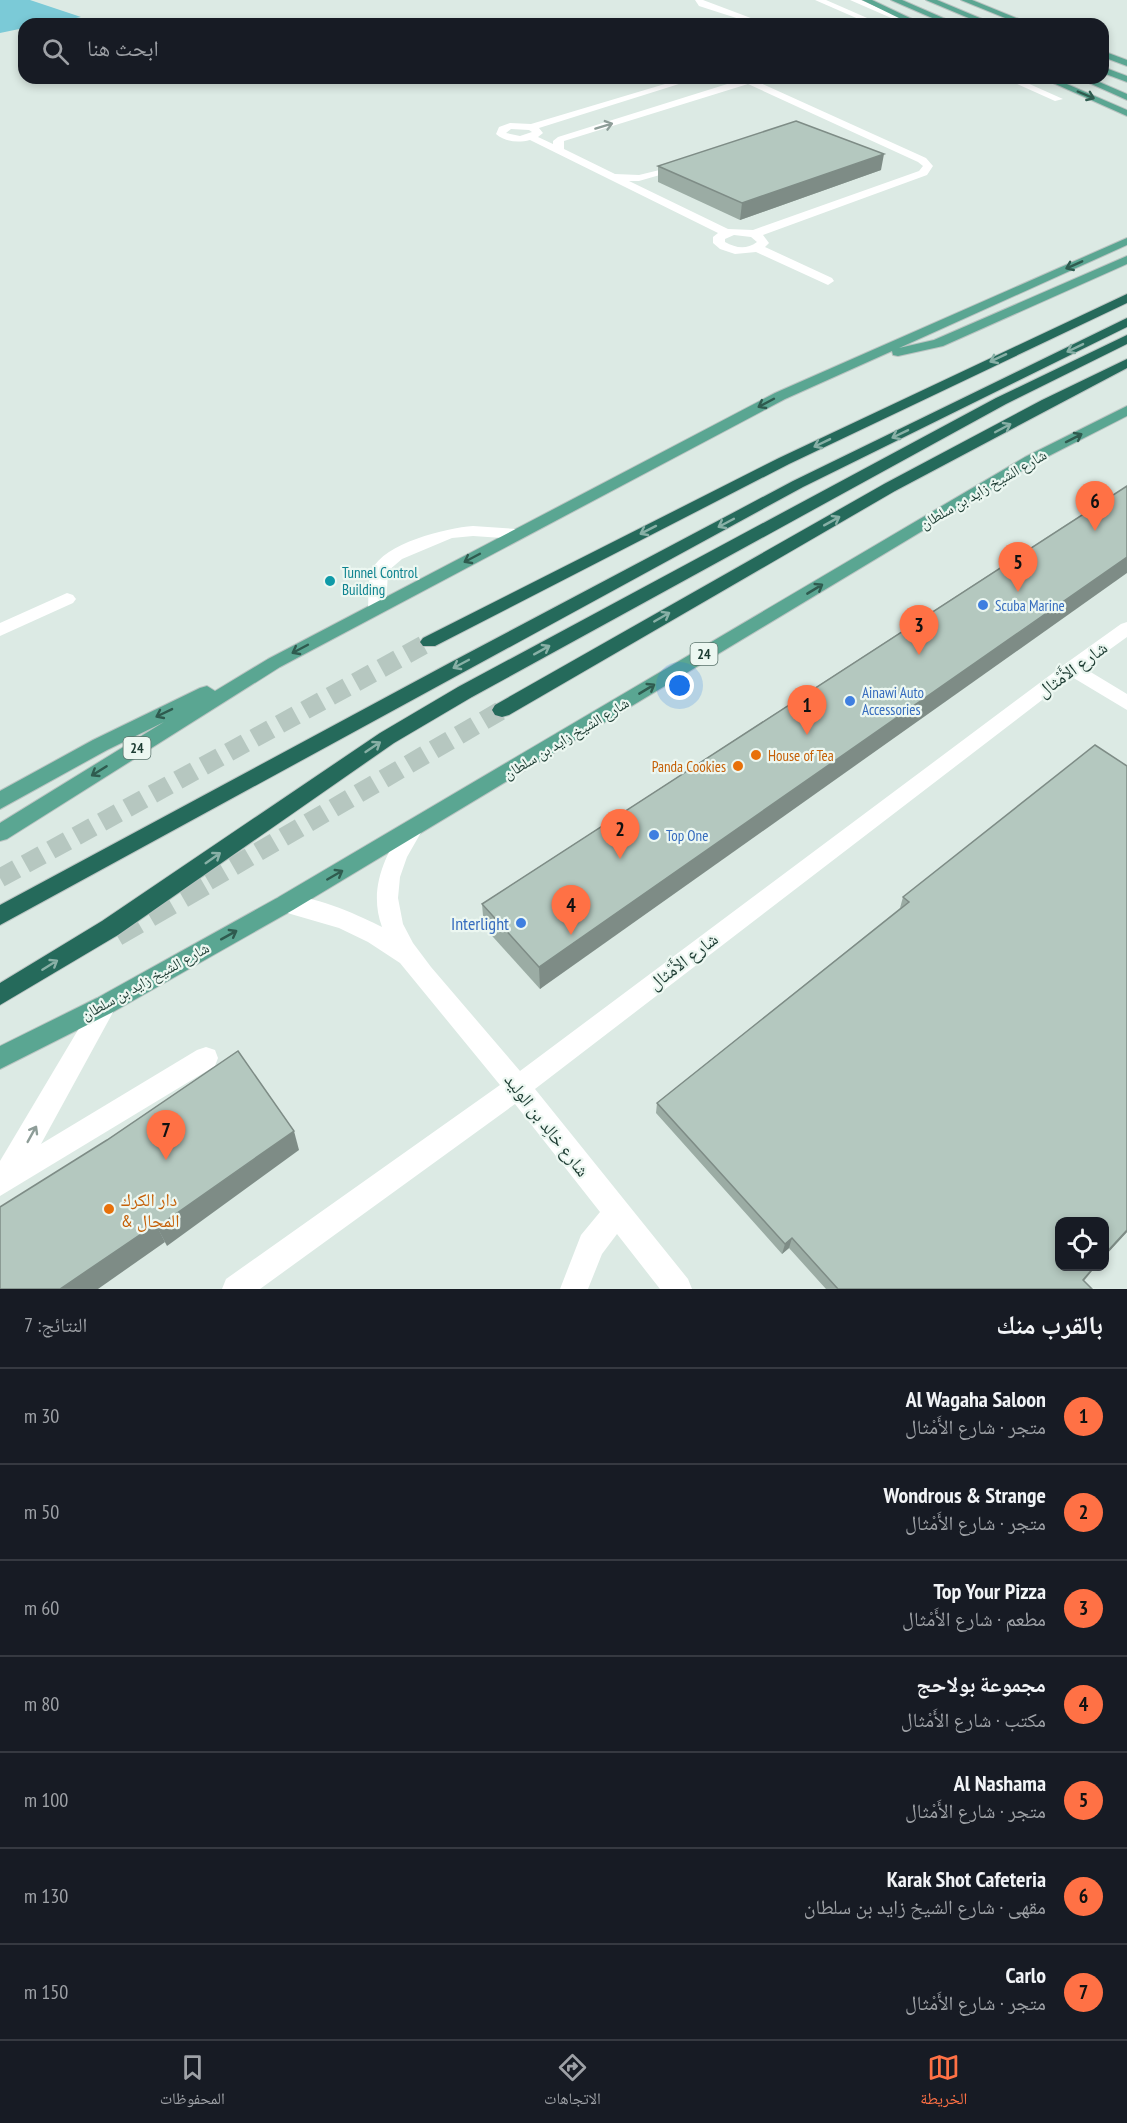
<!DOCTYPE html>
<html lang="ar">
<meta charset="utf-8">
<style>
:root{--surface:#171b24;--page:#20242c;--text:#f1f3f6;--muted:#9ea1a6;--line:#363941;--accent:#ff7145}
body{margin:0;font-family:"PT Sans Narrow","Noto Naskh Arabic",sans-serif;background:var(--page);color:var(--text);direction:rtl}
.controls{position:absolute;right:18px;bottom:18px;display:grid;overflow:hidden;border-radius:12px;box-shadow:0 3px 9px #0003}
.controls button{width:54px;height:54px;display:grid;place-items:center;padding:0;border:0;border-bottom:2px solid var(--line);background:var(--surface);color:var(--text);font:30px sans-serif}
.you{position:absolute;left:680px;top:686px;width:21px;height:21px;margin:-15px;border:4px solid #fff;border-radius:50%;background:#1a73e8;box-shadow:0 0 0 9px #1a73e833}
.badge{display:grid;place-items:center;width:39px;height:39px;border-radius:50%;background:var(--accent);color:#111;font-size:20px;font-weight:700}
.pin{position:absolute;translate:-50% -50px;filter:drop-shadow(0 2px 3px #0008)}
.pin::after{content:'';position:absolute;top:32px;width:21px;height:18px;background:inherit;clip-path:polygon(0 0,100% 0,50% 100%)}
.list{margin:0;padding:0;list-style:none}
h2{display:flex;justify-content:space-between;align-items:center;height:78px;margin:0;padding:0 24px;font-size:26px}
h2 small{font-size:20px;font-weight:400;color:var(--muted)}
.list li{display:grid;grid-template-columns:39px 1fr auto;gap:18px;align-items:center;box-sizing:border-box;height:96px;padding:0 24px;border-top:2px solid var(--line)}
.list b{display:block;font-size:22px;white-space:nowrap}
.list p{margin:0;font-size:20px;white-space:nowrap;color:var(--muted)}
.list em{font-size:20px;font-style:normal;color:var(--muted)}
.icon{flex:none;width:33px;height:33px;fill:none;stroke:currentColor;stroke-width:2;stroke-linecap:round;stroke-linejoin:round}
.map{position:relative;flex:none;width:1127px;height:1289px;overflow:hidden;direction:ltr}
.search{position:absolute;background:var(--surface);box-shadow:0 3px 9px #0003;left:18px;right:18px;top:18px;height:66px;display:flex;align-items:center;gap:15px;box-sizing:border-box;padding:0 21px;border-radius:18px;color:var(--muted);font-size:22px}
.sheet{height:750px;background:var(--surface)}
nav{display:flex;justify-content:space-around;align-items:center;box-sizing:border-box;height:84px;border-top:2px solid var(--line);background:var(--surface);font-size:16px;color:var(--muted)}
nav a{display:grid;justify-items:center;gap:3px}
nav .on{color:var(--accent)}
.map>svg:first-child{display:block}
.water{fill:#7bcad7}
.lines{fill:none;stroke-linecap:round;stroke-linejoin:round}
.highway-tunnel-far1{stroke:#b6c7c0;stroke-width:19;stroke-dasharray:19 10;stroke-linecap:butt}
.highway-tunnel{stroke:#b6c7c0;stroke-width:25;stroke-dasharray:25 13;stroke-linecap:butt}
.major-casing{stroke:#bbc4c2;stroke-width:2}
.highway-casing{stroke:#bbc4c2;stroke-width:2}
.minor{fill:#fff;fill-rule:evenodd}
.major{fill:#5aa692;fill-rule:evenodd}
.highway{fill:#256a5b;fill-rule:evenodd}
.wall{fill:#9baca4}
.shaded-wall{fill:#7e8c86}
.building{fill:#b4c8bf;stroke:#7e8c86;stroke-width:1.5}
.oneway{stroke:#2f5b4f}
.oneway2{stroke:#8e9d98}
.oneway3{stroke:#88b0a6}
.culture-dot{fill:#0f9aa8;stroke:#ecf7f1;stroke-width:2}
.shop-dot{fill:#3f7fe0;stroke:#ecf7f1;stroke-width:2}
.food-dot{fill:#e8710a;stroke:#ecf7f1;stroke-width:2}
.labels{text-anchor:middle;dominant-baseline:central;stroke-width:4.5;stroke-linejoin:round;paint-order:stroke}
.shield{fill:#ecf7f1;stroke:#5a736b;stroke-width:1.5}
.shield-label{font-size:14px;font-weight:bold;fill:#1c3b32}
.street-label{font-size:15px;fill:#1c3b32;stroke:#ecf7f1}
.culture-label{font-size:15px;fill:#0d838f;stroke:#ecf7f1;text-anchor:start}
.shop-label{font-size:15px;fill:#366cbe;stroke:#ecf7f1;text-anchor:start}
.food-label{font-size:15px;fill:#c56008;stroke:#ecf7f1;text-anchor:start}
.near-street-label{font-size:18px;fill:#1c3b32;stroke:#ecf7f1}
.near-shop-label{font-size:18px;fill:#366cbe;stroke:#ecf7f1;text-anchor:end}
.near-food-label{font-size:18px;fill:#c56008;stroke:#ecf7f1;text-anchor:start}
</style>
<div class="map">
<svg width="1127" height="1289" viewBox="0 0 1127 1289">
<rect width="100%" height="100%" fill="#dceae4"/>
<polygon class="water" points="0,0 30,0 81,17 46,24 24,24 24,28 0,33"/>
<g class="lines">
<g class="highway-tunnel-far1">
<polyline points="0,878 429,642"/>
<polyline points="208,881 502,710"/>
</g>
<polyline class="highway-tunnel" points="116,934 211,879"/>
<g class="major-casing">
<g id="major">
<polygon points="862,0 872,0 912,19 905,21"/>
<polygon points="891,0 902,0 957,24 946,24"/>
<polygon points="926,0 937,0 994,24 983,24"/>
<polygon points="961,0 972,0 1031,24 1020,24"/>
<polygon points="1103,51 1127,60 1127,66 1103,57"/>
<polygon points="1103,67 1127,76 1127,82 1103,73"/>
<polygon points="1042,78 1053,78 1127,110 1127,116"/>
<polygon points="1078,78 1090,78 1127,94 1127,100"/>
<polygon points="1127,238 1127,245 899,348 934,340 1127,256 1127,264 943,346 898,356 893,355 892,351 785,399 280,667 7,839 0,841 0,823 164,722 107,750 0,809 0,791 93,740 200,688 207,686 215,691 268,659 775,393"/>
<polygon points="1127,406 1127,416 1035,463 293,910 113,1012 0,1069 0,1046 97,998 277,898 1025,457"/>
</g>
</g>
<g class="highway-casing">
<g id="highway">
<polygon points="1127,294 1127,303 789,464 435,646 423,646 420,642 423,638 779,458"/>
<polygon points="1127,318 1127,327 803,487 0,925 0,905 457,659 793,481"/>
<polygon points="1127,335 1127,344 1006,404 472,697 394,743 118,935 0,1005 0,983 102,921 380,733 458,687 996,398"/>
<polygon points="1127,359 1127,368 895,491 509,715 502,717 495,715 492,710 495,705 884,484 1042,400"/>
</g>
</g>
<g class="minor">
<polygon points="695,0 703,0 767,24 755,24 699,6"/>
<polygon points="815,0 826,0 881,24 870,24"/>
<polygon points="850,0 861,0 916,24 905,24"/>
<path d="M685,78h13l-159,50 4,5 -5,4 15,7v-3l5,-4 182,-57 -2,-2h20l-2,3 170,77 7,8 -6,9 -164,60 6,8 -4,4 67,31 2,3 -6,4 -72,-33 -21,2 -15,-5 -7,-6v-6l5,-4 -188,-93c-12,3 -25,2 -34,-6l3,-7 11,-4 21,1zM748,84l170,78 5,4 -4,5 -166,59 -25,-1 -99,-48h10l45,-13v-4l-45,11 -24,-1 -51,-25v-8zM511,129l18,1 3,2 -12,4 -14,-3zM734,235l17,2 6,5c-11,8 -21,6 -32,0v-3z"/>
<polygon points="1004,78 1016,78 1063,99 1055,101"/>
<path d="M473,526l44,3 8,5 -8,5 -44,-3 -21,2 -50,21 -14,12 -2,37 -3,4h-12l-3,-4c1,-12 -1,-26 4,-38 12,-27 74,-42 101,-44z"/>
<polygon points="67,593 73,595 76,599 73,603 0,636 0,623"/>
<path d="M1127,622v15l-43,31 43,26v16l-55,-33 -537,412 153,190 4,10h-32l-43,-55 -15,20 -14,35h-28l21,-54 19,-23 -85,-108 -255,185h-38l4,-10 274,-194 -100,-122 -32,-21 -29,-14 -62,-18 -3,-6 3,-6c25,-9 82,17 105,29 -14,-38 3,-72 24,-104l7,-2 7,2 3,6 -16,28 -7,20 -2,21 5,26 10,19 18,24 89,104 545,-407 56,-40z"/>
<polygon points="105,994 113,998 117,1005 41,1144 197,1050 206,1047 215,1050 218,1058 215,1066 0,1196 0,1161 97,998"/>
</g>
<use href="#major" class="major"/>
<use href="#highway" class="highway"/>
</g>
<g class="wall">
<polygon points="658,166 881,170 740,220 658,182"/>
<polygon points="1113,494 540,989 484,927 482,904"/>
<polygon points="1127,766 1127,1232 1104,1257 1104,1221 1096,1266 1084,1281 1092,1289 826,1289 789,1248 782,1254 656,1113 657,1103 900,908 903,897"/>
</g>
<g class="shaded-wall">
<polygon points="884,154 881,170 740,220 742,203"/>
<polygon points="1127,557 1127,573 540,989 539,967"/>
<polygon points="294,1131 299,1150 167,1246 157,1227"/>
<polygon points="156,1224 165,1242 98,1289 60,1289"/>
<polygon points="1127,1230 1127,1232 1104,1257 1104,1255"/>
<polygon points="792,1238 789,1248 782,1254 785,1244"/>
<polygon points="1095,1266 1096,1266 1076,1289 1083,1280"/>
</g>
<g class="building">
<polygon points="796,121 884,154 742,203 658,166"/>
<polygon points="1127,486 1127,557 539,967 482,904"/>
<polygon points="1095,745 1127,766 1127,1230 1104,1255 1104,1221 1059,1221 1059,1266 1095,1266 1083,1280 1092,1289 838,1289 792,1238 785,1244 657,1103 909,902 903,897"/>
<polygon points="238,1051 294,1131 157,1227 156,1224 60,1289 0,1289 0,1207 107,1140"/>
</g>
<defs><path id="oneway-shaft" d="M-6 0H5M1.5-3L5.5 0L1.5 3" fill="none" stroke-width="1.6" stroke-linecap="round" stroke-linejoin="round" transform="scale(1.5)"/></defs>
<g class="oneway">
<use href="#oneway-shaft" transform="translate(1086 95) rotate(23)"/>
<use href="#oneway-shaft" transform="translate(1074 265) rotate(156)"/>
<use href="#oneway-shaft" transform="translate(766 403) rotate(152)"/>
<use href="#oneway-shaft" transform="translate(1074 438) rotate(-27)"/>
<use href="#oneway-shaft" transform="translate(472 558) rotate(152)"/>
<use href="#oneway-shaft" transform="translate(815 589) rotate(-31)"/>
<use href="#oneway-shaft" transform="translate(300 649) rotate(152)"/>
<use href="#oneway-shaft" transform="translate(647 689) rotate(-31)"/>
<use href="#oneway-shaft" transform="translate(164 713) rotate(154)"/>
<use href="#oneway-shaft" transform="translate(99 771) rotate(148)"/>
<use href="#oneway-shaft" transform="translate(335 875) rotate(-30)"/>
<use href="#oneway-shaft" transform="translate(229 935) rotate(-29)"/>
</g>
<g class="oneway2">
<use href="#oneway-shaft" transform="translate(604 126) rotate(-17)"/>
<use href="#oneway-shaft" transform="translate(32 1134) rotate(-61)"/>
</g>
<g class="oneway3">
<use href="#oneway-shaft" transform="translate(1075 348) rotate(154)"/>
<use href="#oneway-shaft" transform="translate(998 358) rotate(155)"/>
<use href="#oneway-shaft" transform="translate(1003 428) rotate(-28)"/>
<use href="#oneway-shaft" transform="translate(900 434) rotate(154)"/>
<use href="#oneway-shaft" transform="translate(822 443) rotate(154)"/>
<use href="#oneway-shaft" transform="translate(832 521) rotate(-29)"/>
<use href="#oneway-shaft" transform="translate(726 523) rotate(152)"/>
<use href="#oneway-shaft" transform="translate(648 530) rotate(153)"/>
<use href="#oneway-shaft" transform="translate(662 617) rotate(-30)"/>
<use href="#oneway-shaft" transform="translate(542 650) rotate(-29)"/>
<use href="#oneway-shaft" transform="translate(461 664) rotate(152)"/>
<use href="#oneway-shaft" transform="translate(373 747) rotate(-34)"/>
<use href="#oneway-shaft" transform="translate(213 858) rotate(-35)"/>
<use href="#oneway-shaft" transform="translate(50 965) rotate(-32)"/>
</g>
<circle class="culture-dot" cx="330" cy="581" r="6"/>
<g class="shop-dot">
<circle cx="983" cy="605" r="6"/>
<circle cx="850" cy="701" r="6"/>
<circle cx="654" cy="835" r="6"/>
<circle cx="521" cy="923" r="6"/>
</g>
<g class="food-dot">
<circle cx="756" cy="755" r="6"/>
<circle cx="738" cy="766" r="6"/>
<circle cx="109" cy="1209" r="6"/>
</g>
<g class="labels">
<g class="shield">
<rect x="690.5" y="643" width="27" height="22" rx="4.5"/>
<rect x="123.5" y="737" width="27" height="22" rx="4.5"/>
</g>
<g class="shield-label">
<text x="704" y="654">24</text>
<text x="137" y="748">24</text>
</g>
<g class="street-label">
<text transform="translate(983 489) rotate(-30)">شارع الشيخ زايد بن سلطان</text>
<text transform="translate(566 738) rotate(-31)">شارع الشيخ زايد بن سلطان</text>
<text transform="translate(145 981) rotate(-29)">شارع الشيخ زايد بن سلطان</text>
</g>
<g class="culture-label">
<text x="342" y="572">Tunnel Control<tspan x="342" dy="17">Building</tspan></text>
</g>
<g class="shop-label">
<text x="995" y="605">Scuba Marine</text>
<text x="862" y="692">Ainawi Auto<tspan x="862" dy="17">Accessories</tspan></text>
<text x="666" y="835">Top One</text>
</g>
<g class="food-label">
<text x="768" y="755">House of Tea</text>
<text x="726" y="766" text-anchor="end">Panda Cookies</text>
</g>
<g class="near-street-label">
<text transform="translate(1072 669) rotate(-36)">شارع الأَمْثال</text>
<text transform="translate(683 961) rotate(-37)">شارع الأَمْثال</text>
<text transform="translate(547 1125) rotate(52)">شارع خالِد بن الوليد</text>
</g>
<g class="near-shop-label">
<text x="509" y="923">Interlight</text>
</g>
<g class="near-food-label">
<text x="121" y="1199">دار الكرك<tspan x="121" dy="21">&amp; المحال</tspan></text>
</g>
</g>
</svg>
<div class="controls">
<button><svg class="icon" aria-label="locate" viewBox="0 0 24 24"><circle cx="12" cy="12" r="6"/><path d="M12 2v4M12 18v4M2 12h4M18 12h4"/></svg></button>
</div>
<div class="you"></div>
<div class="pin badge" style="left:807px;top:735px">1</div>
<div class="pin badge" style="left:620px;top:859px">2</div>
<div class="pin badge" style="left:919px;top:655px">3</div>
<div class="pin badge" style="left:571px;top:935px">4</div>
<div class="pin badge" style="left:1018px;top:592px">5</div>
<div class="pin badge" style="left:1095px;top:531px">6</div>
<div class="pin badge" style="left:166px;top:1160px">7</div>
<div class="search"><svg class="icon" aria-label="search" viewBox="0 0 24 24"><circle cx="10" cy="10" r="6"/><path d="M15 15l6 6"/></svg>ابحث هنا</div>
</div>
<section class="sheet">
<h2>بالقرب منك<small>النتائج: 7</small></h2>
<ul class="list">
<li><span class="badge">1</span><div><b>Al Wagaha Saloon</b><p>متجر · شارع الأَمْثال</p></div><em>30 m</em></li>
<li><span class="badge">2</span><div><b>Wondrous &amp; Strange</b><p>متجر · شارع الأَمْثال</p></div><em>50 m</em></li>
<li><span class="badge">3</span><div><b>Top Your Pizza</b><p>مطعم · شارع الأَمْثال</p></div><em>60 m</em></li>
<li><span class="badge">4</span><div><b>مجموعة بولاحج</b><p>مكتب · شارع الأَمْثال</p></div><em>80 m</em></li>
<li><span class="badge">5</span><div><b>Al Nashama</b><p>متجر · شارع الأَمْثال</p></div><em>100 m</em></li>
<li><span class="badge">6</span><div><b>Karak Shot Cafeteria</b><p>مقهى · شارع الشيخ زايد بن سلطان</p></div><em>130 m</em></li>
<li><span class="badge">7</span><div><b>Carlo</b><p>متجر · شارع الأَمْثال</p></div><em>150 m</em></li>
</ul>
</section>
<nav>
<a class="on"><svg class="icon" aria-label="map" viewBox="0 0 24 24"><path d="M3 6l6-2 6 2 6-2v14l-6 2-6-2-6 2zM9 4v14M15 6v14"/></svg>الخريطة</a>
<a><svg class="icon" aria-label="directions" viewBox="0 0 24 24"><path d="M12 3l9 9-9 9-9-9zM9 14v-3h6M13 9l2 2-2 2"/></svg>الاتجاهات</a>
<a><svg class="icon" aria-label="saved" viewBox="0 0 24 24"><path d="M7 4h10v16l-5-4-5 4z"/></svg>المحفوظات</a>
</nav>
